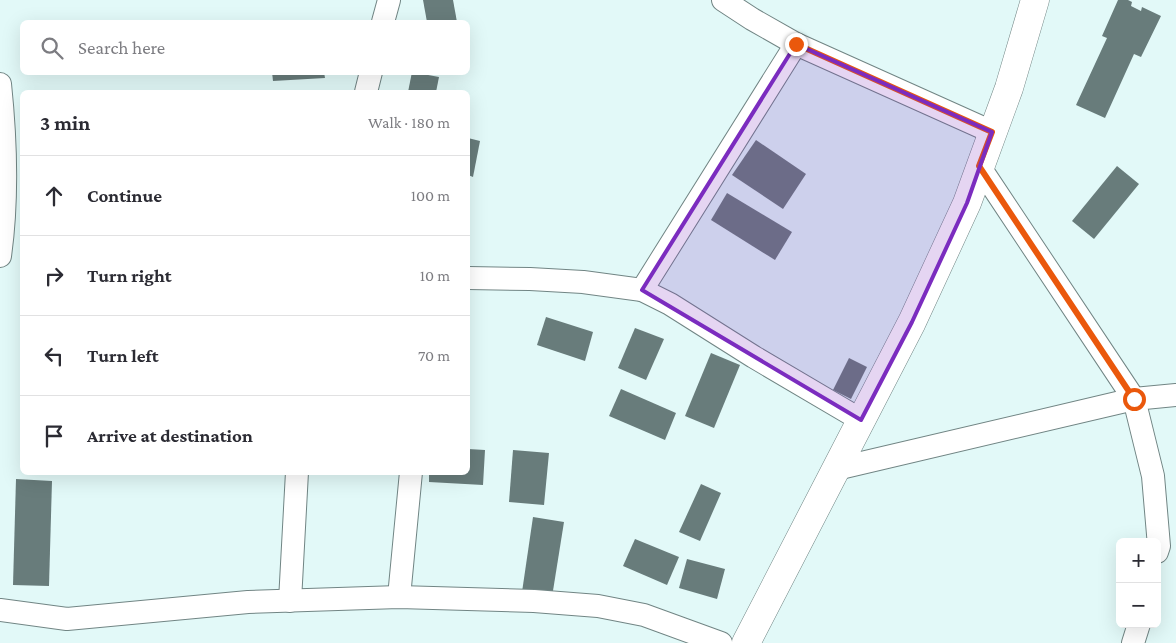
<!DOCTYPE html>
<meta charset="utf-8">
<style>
:root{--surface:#fff;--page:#f2f2f3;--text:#2b2b33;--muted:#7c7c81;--line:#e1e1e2}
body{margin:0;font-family:"Crimson Pro",serif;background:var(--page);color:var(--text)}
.controls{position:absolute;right:15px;bottom:15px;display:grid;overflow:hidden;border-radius:8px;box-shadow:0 5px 20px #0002}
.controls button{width:45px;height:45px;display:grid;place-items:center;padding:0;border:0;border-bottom:1px solid var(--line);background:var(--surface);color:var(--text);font:25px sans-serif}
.stop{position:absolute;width:15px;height:15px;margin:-11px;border:4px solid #ea580c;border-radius:50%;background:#fff}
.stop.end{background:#ea580c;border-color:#fff;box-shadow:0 1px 5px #0008}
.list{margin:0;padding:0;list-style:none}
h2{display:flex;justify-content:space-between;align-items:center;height:65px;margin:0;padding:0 20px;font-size:21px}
h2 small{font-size:16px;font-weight:400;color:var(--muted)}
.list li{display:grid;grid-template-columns:32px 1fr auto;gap:15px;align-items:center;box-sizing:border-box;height:80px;padding:0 20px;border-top:1px solid var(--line)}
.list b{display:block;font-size:19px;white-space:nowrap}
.list em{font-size:16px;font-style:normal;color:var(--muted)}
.icon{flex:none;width:28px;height:28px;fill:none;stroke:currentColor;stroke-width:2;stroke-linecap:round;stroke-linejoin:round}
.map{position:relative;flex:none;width:1176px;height:643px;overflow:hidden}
.search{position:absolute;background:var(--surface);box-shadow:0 5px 20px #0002;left:20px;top:20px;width:450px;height:55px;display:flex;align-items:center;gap:12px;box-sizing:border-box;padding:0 18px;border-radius:8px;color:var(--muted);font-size:19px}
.panel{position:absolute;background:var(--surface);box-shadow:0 5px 20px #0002;left:20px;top:90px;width:450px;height:385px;border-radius:8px}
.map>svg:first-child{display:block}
.building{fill:#687c7b}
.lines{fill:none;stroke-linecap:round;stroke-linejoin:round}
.street-casing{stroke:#718584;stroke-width:24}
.secondary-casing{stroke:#718584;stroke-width:29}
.street{stroke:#fff;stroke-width:22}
.secondary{stroke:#fff;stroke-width:28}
.route{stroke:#ea580c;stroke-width:6}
.marked{fill:#7b2cbf;fill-opacity:0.2;stroke:#7b2cbf;stroke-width:4;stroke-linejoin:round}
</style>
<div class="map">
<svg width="1176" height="643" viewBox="0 0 1176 643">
<rect width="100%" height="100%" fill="#e2f9f8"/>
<g class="building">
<polygon points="423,0 453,0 457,22 427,22"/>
<polygon points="1118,0 1128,0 1132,2 1131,6 1141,11 1142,7 1161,16 1141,57 1134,54 1105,118 1076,105 1107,38 1102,36"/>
<polygon points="272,72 324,72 325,78 273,81"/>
<polygon points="412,72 439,77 436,92 408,92"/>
<polygon points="468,138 480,141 473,177 468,175"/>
<polygon points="756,140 806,174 783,209 732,175"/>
<polygon points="1117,166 1139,184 1094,239 1072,221"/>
<polygon points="727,193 792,232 775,260 711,220"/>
<polygon points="546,317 593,332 585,361 537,345"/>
<polygon points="635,328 664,339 646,380 618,368"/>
<polygon points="711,353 740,365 714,428 685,416"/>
<polygon points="849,358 867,367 851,399 833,390"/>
<polygon points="621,389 676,413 665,440 609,416"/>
<polygon points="468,449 485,450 483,485 429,482 429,472 468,472"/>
<polygon points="513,450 549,453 544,505 509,502"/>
<polygon points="16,479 52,481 49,586 13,585"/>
<polygon points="701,484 721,493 700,541 679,532"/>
<polygon points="533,517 564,522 552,597 522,592"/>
<polygon points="635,539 679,557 667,585 623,566"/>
<polygon points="687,559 725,569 717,599 679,588"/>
</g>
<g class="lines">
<g class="street-casing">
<g id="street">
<polyline points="723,0 752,19 796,44 992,132"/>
<polyline points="383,22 389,0"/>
<path d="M0,84c6,57 8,115 0,172"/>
<polyline points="366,92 371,72"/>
<polyline points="979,166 1134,399 1153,476 1159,546 1157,552"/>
<polyline points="468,278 530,279 583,282 642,290 670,304 754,357 861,420"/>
<polyline points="642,290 796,44"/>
<polyline points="836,469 1134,399 1176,395"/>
<polyline points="399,597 411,472"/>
<polyline points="290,601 297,472"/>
<polyline points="0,610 67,619 248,602 399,597 534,601 598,606 644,615 721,643"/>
<polyline points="1133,643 1139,624"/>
</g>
</g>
<g class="secondary-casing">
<polyline id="secondary" points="746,643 912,322 967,203 1009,88 1035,0"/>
</g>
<use href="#street" class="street"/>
<use href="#secondary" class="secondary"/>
</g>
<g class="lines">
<polyline class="route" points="796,44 992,132 979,166 1134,399"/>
</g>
<path class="marked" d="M796,44l196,88 -25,71 -55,119 -51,98 -219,-130z"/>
</svg>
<div class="controls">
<button>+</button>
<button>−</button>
</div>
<div class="stop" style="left:1134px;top:399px"></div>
<div class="stop end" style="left:796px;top:44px"></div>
<div class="search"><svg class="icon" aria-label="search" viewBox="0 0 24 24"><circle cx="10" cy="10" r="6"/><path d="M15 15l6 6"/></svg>Search here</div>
<section class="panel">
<h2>3 min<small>Walk · 180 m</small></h2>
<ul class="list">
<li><svg class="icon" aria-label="ahead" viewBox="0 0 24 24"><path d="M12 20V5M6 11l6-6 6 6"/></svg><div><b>Continue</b></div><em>100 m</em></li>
<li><svg class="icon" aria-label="right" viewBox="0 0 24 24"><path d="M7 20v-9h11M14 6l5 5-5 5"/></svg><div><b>Turn right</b></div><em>10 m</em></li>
<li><svg class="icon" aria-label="left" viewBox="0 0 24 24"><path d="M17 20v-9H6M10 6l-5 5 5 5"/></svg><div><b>Turn left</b></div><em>70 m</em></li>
<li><svg class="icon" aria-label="arrive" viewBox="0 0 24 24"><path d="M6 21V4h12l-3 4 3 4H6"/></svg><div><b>Arrive at destination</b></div></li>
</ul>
</section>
</div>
